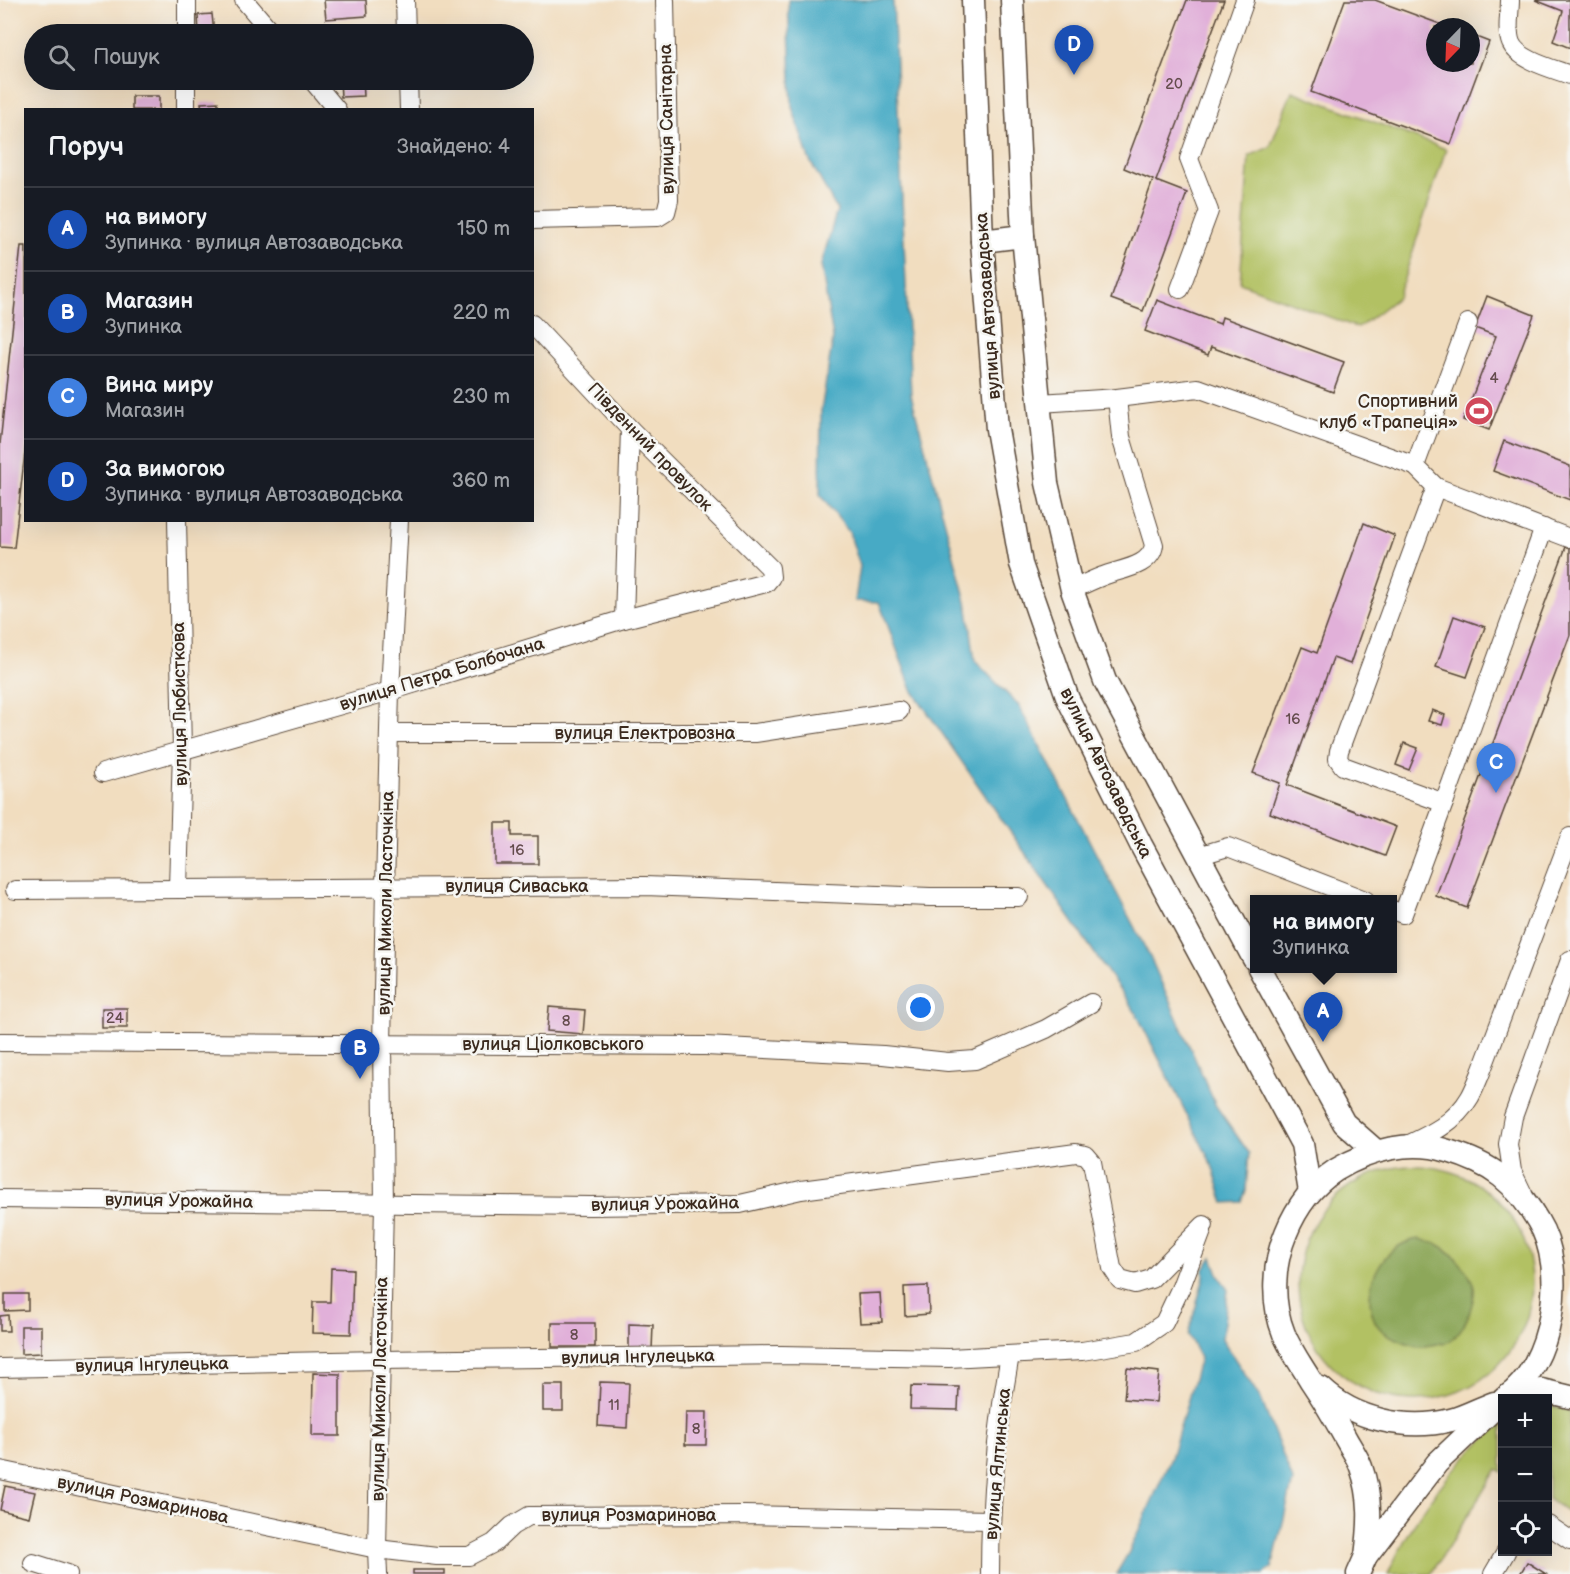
<!DOCTYPE html>
<html lang="uk">
<meta charset="utf-8">
<style>
:root{--surface:#171b24;--page:#242831;--text:#f1f3f6;--muted:#9ea1a6;--line:#363941;--accent:#d1495b}
body{margin:0;font-family:"Balsamiq Sans",sans-serif;background:var(--page);color:var(--text)}
.controls{position:absolute;right:18px;bottom:18px;display:grid;overflow:hidden;border-radius:0px;box-shadow:0 6px 24px #0002}
.controls button{width:54px;height:54px;display:grid;place-items:center;padding:0;border:0;border-bottom:2px solid var(--line);background:var(--surface);color:var(--text);font:30px sans-serif}
.compass{position:absolute;left:1426px;top:18px;width:54px;height:54px;border-radius:50%;background:var(--surface);box-shadow:0 6px 24px #0002;rotate:203deg}
.you{position:absolute;left:921px;top:1008px;width:21px;height:21px;margin:-15px;border:4px solid #fff;border-radius:50%;background:#1a73e8;box-shadow:0 0 0 9px #1a73e833}
.badge{display:grid;place-items:center;width:39px;height:39px;border-radius:50%;background:var(--accent);color:#fff;font-size:20px;font-weight:700}
.pin{position:absolute;translate:-50% -50px;filter:drop-shadow(0 2px 3px #0008)}
.pin::after{content:'';position:absolute;top:32px;width:21px;height:18px;background:inherit;clip-path:polygon(0 0,100% 0,50% 100%)}
.popup{position:absolute;left:1250px;top:895px;width:147px;height:78px;box-sizing:border-box;display:grid;place-content:center;border-radius:0px;background:var(--surface);filter:drop-shadow(0 2px 4px #0005);font-size:20px;white-space:nowrap;color:var(--muted)}
.popup b{font-size:22px;color:var(--text)}
.popup::after{content:'';position:absolute;left:50%;top:100%;margin-left:-12px;border:12px solid transparent;border-top-color:var(--surface)}
.list{margin:0;padding:0;list-style:none}
h2{display:flex;justify-content:space-between;align-items:center;height:78px;margin:0;padding:0 24px;font-size:26px}
h2 small{font-size:20px;font-weight:400;color:var(--muted)}
.list li{display:grid;grid-template-columns:39px 1fr auto;gap:18px;align-items:center;box-sizing:border-box;height:84px;padding:0 24px;border-top:2px solid var(--line)}
.list b{display:block;font-size:22px;white-space:nowrap}
.list p{margin:0;font-size:20px;white-space:nowrap;color:var(--muted)}
.list em{font-size:20px;font-style:normal;color:var(--muted)}
.icon{flex:none;width:33px;height:33px;fill:none;stroke:currentColor;stroke-width:2;stroke-linecap:round;stroke-linejoin:round}
.map{position:relative;flex:none;width:1570px;height:1574px;overflow:hidden}
.search{position:absolute;background:var(--surface);box-shadow:0 6px 24px #0002;left:24px;top:24px;width:510px;height:66px;display:flex;align-items:center;gap:15px;box-sizing:border-box;padding:0 21px;border-radius:33px;color:var(--muted);font-size:22px}
.panel{position:absolute;background:var(--surface);box-shadow:0 6px 24px #0002;left:24px;top:108px;width:510px;height:414px;border-radius:0px}
.map>svg:first-child{display:block}
.green{fill:#b2c164;stroke:#767641;stroke-width:1.5}
.forest{fill:#8da75a;stroke:#64683c;stroke-width:1.5}
.water{fill:#46aac5;stroke:#406a72;stroke-width:1.5}
.building{fill:#e1b0d9}
.lines{fill:none;stroke-linecap:round;stroke-linejoin:round}
.minor-casing{stroke:#564536;stroke-width:20}
.major-casing{stroke:#564536;stroke-width:25}
.minor{stroke:#fff;stroke-width:18}
.major{stroke:#fff;stroke-width:22}
.labels{text-anchor:middle;dominant-baseline:central;stroke-width:5;stroke-linejoin:round;paint-order:stroke}
.number-label{font-size:15px;fill:#644c4d}
.street-label{font-size:18px;fill:#3b2a1e;stroke:#f6f6f2}
.poi-label{font-size:18px;fill:#3b2a1e;stroke:#f6f6f2;text-anchor:end}
</style>
<div class="map">
<svg width="1570" height="1574" viewBox="0 0 1570 1574">
<rect width="100%" height="100%" fill="#f6f6f2"/>
<filter id="ink" filterUnits="userSpaceOnUse"><feTurbulence type="fractalNoise" baseFrequency=".0167" numOctaves="2"/><feDisplacementMap in="SourceGraphic" scale="12" xChannelSelector="R" yChannelSelector="G"/><feConvolveMatrix kernelMatrix="1 2 1 2 8 2 1 2 1" color-interpolation-filters="sRGB"/></filter>
<filter id="wash" filterUnits="userSpaceOnUse"><feTurbulence type="fractalNoise" baseFrequency=".008" numOctaves="4" result="noise"/><feDisplacementMap in="SourceGraphic" scale="24" xChannelSelector="R" yChannelSelector="G"/><feGaussianBlur stdDeviation="1.35" result="paint"/><feColorMatrix in="noise" values="0 0 0 0 0 0 0 0 0 0 0 0 0 0 0 0 0 1.4 0 .05"/><feComposite in="paint" operator="in"/></filter>
<g filter="url(#wash)">
<rect width="100%" height="100%" fill="#f1ddbf"/>
<g class="green">
<polygon points="1292,91 1446,149 1398,297 1358,328 1240,283 1249,156 1270,147"/>
<circle cx="1415" cy="1283" r="117"/>
<polygon points="1548,1406 1552,1406 1570,1411 1570,1513 1548,1499"/>
<path d="M1502,1424v48l-5,-3 -66,105h-43c25,-57 65,-112 114,-150z"/>
</g>
<path class="forest" d="M1419,1239c8,2 15,3 22,7 12,7 31,28 33,42 1,7 -2,16 -4,23 -2,8 -12,25 -20,30 -2,2 -6,1 -9,2 -17,4 -23,5 -39,-2 -11,-4 -24,-10 -28,-22 -13,-33 8,-75 45,-80z"/>
<g class="water">
<polygon points="788,0 893,0 911,395 968,609 975,661 1019,706 1151,959 1216,1106 1249,1153 1246,1190 1242,1202 1224,1203 1212,1165 1136,1013 912,690 879,602 855,601 860,566 849,532 820,495 821,411 833,338 821,265 837,210 809,159 792,107"/>
<polygon points="1212,1257 1219,1276 1228,1290 1222,1339 1261,1399 1293,1481 1272,1568 1263,1574 1116,1574 1129,1552 1171,1458 1200,1358 1188,1335 1204,1277 1204,1269"/>
</g>
<g id="blocks">
<g class="building">
<polygon points="324,0 366,0 367,16 326,19"/>
<polygon points="1187,0 1224,0 1156,181 1187,193 1143,311 1111,299 1153,180 1124,168"/>
<polygon points="1345,0 1375,0 1448,27 1435,27 1435,63 1471,63 1471,35 1489,42 1451,144 1311,92"/>
<polygon points="1535,0 1570,0 1570,48 1553,41 1563,11"/>
<polygon points="212,14 214,34 199,34 198,15"/>
<polygon points="340,80 363,80 364,96 341,97"/>
<rect x="132" y="96" width="27" height="14"/>
<polygon points="218,102 218,110 202,110 201,103"/>
<polygon points="21,246 26,246 26,443 14,548 0,547 0,444"/>
<polygon points="1487,296 1534,315 1489,430 1463,420 1496,336 1475,328"/>
<polygon points="1157,300 1220,324 1222,317 1344,362 1333,392 1211,347 1208,355 1145,331"/>
<polygon points="1504,441 1570,466 1570,500 1493,471"/>
<polygon points="1364,523 1395,536 1350,664 1333,658 1287,785 1396,827 1385,856 1270,813 1280,783 1253,773 1302,647 1317,653"/>
<polygon points="1570,536 1570,635 1467,908 1436,896"/>
<polygon points="1454,616 1485,627 1467,677 1436,667"/>
<polygon points="1432,710 1445,715 1442,725 1428,721"/>
<polygon points="1404,743 1418,748 1409,770 1396,765"/>
<polygon points="495,823 512,823 512,836 538,836 538,864 495,864"/>
<polygon points="549,1007 585,1010 583,1034 547,1031"/>
<rect x="102" y="1008" width="25" height="20"/>
<polygon points="331,1268 353,1269 351,1334 312,1333 313,1302 330,1302"/>
<polygon points="928,1286 929,1314 905,1316 904,1287"/>
<polygon points="880,1293 882,1322 860,1323 858,1294"/>
<polygon points="5,1294 28,1294 28,1310 5,1311"/>
<polygon points="8,1315 9,1331 0,1331 0,1316"/>
<rect x="552" y="1323" width="43" height="24"/>
<polygon points="629,1324 653,1325 652,1350 629,1350"/>
<polygon points="21,1326 41,1326 41,1353 21,1354"/>
<polygon points="1127,1368 1159,1372 1156,1402 1124,1399"/>
<polygon points="313,1373 340,1374 340,1436 312,1436"/>
<polygon points="600,1382 629,1383 627,1428 598,1426"/>
<rect x="543" y="1385" width="20" height="26"/>
<polygon points="911,1386 959,1387 958,1410 910,1409"/>
<polygon points="686,1412 707,1412 706,1445 685,1445"/>
<polygon points="5,1486 35,1492 29,1517 0,1510"/>
<polygon points="1527,1562 1546,1574 1520,1574"/>
<rect x="413" y="1570" width="32" height="4"/>
</g>
</g>
</g>
<g filter="url(#ink)">
<use href="#blocks" fill-opacity="0" stroke="#564536" stroke-width="1.5"/>
<g class="lines">
<g class="minor-casing">
<g id="minor">
<polyline points="244,0 273,34"/>
<polyline points="405,0 406,34"/>
<path d="M1510,0c0,13 -4,31 1,43 7,17 43,26 59,32"/>
<polyline points="187,34 187,0"/>
<polyline points="312,80 337,110"/>
<polyline points="408,80 409,110"/>
<polyline points="186,110 186,80"/>
<polyline points="532,220 658,217 666,212 669,200 665,0"/>
<polyline points="1180,289 1209,211 1189,159 1245,0"/>
<polyline points="1040,403 1117,398 1198,388 1415,466"/>
<polyline points="1436,487 1569,538"/>
<polyline points="177,520 182,750 178,888"/>
<path d="M1072,590c10,-5 20,-10 31,-14 17,-7 48,-9 51,-31l-33,-108 -4,-39"/>
<polyline points="624,619 630,429"/>
<polyline points="390,733 755,733 899,711"/>
<polyline points="103,773 390,691 624,619 766,583 771,577 770,568 630,429 532,324"/>
<polyline points="1444,803 1544,528"/>
<polyline points="1198,856 1228,847 1365,900"/>
<polyline points="15,890 645,886 930,897 1019,897"/>
<polyline points="1392,910 1403,914 1444,803 1343,766 1338,759 1339,751 1436,487 1415,466 1468,323"/>
<polyline points="0,1042 705,1046 883,1055 948,1062 975,1060 1046,1029 1091,1003"/>
<path d="M1405,1146c26,-12 50,-23 65,-49 4,-7 7,-15 10,-22l90,-238"/>
<polyline points="1523,1194 1512,1171 1508,1144 1513,1117 1570,960"/>
<polyline points="0,1199 590,1206 740,1204 801,1190 839,1185 1076,1153 1086,1155 1092,1162 1112,1268 1120,1280 1135,1284 1151,1279 1204,1225"/>
<polyline points="0,1368 380,1360 781,1355 949,1358 1082,1351 1136,1342 1164,1323 1181,1287 1202,1231"/>
<polyline points="0,1470 377,1549 437,1556 469,1556 494,1543 512,1526 529,1516 744,1515 990,1520"/>
<polyline points="1548,1525 1570,1540"/>
<polyline points="33,1563 68,1574"/>
<polyline points="378,1574 377,1549 384,1204 382,1045 385,887 390,691 399,520"/>
<path d="M990,1574c0,-72 7,-149 20,-219"/>
<polyline points="1493,1574 1506,1552"/>
</g>
</g>
<g class="major-casing">
<g id="major">
<polyline points="973,0 982,241 997,429 1021,564 1068,699 1141,845 1302,1144 1310,1192"/>
<polyline points="1012,0 1023,236 1047,483 1072,590 1105,681 1254,959"/>
<polyline points="982,241 1023,236"/>
<polyline points="1259,968 1344,1123 1376,1151"/>
<path d="M1321,1388c33,32 86,43 130,32 15,-4 29,-12 43,-17"/>
<polyline points="1507,1398 1541,1390 1570,1397"/>
<path d="M1366,1556c4,-31 6,-58 -5,-89 -3,-9 -10,-19 -15,-28 -11,-20 -22,-39 -35,-58 -9,-15 -20,-30 -27,-47 -13,-32 -11,-70 2,-101 10,-25 27,-48 50,-63 33,-20 75,-31 112,-19 44,13 67,31 90,70 30,48 15,145 -33,177"/>
<polyline points="1358,1574 1366,1556 1437,1463 1502,1401"/>
</g>
</g>
<use href="#minor" class="minor"/>
<use href="#major" class="major"/>
</g>
</g>
<defs>
<g id="stadium-disc" transform="scale(1.5)"><circle r="9.5" fill="#d1495b" stroke="#f6f6f2"/><path d="M0-5a6.5 5 0 1 0 0 10a6.5 5 0 1 0 0-10ZM-3.5-1.8h7v3.6h-7Z" fill="#fff"/></g>
</defs>
<g fill-rule="evenodd">
<use href="#stadium-disc" x="1479" y="411"/>
</g>
<g class="labels">
<g class="number-label">
<text x="1174" y="84">20</text>
<text x="1494" y="378">4</text>
<text x="1293" y="719">16</text>
<text x="517" y="850">16</text>
<text x="115" y="1018">24</text>
<text x="566" y="1021">8</text>
<text x="574" y="1335">8</text>
<text x="614" y="1405">11</text>
<text x="696" y="1429">8</text>
</g>
<g class="street-label">
<text transform="translate(667 119) rotate(-91)">вулиця Санітарна</text>
<text transform="translate(988 306) rotate(-94)">вулиця Автозаводська</text>
<text transform="translate(650 447) rotate(46)">Південний провулок</text>
<text transform="translate(442 674) rotate(-17)">вулиця Петра Болбочана</text>
<text transform="translate(180 704) rotate(-91)">вулиця Любисткова</text>
<text x="645" y="733">вулиця Електровозна</text>
<text transform="translate(1106 773) rotate(64)">вулиця Автозаводська</text>
<text x="517" y="886">вулиця Сиваська</text>
<text transform="translate(386 903) rotate(-89)">вулиця Миколи Ласточкіна</text>
<text x="553" y="1044">вулиця Ціолковського</text>
<text transform="translate(179 1201) rotate(1)">вулиця Урожайна</text>
<text transform="translate(665 1204) rotate(-1)">вулиця Урожайна</text>
<text transform="translate(638 1357) rotate(-1)">вулиця Інгулецька</text>
<text transform="translate(152 1365) rotate(-1)">вулиця Інгулецька</text>
<text transform="translate(380 1389) rotate(-89)">вулиця Миколи Ласточкіна</text>
<text transform="translate(998 1464) rotate(-85)">вулиця Ялтинська</text>
<text transform="translate(143 1500) rotate(12)">вулиця Розмаринова</text>
<text x="629" y="1515">вулиця Розмаринова</text>
</g>
<g class="poi-label">
<text x="1458" y="401">Спортивний<tspan x="1458" dy="21">клуб «Трапеція»</tspan></text>
</g>
</g>
</svg>
<div class="controls">
<button>+</button>
<button>−</button>
<button><svg class="icon" aria-label="locate" viewBox="0 0 24 24"><circle cx="12" cy="12" r="6"/><path d="M12 2v4M12 18v4M2 12h4M18 12h4"/></svg></button>
</div>
<svg class="compass" viewBox="-18 -18 36 36"><path d="M0-13l5 13h-10z" fill="#e53935"/><path d="M0 13l5-13h-10z" fill="#9ea1a6"/></svg>
<div class="you"></div>
<div class="pin badge" style="left:1323px;top:1042px;background:#1a4fb4">A</div>
<div class="popup"><b>на вимогу</b>Зупинка</div>
<div class="pin badge" style="left:360px;top:1079px;background:#1a4fb4">B</div>
<div class="pin badge" style="left:1496px;top:793px;background:#3f7fe0">C</div>
<div class="pin badge" style="left:1074px;top:75px;background:#1a4fb4">D</div>
<div class="search"><svg class="icon" aria-label="search" viewBox="0 0 24 24"><circle cx="10" cy="10" r="6"/><path d="M15 15l6 6"/></svg>Пошук</div>
<section class="panel">
<h2>Поруч<small>Знайдено: 4</small></h2>
<ul class="list">
<li><span class="badge" style="background:#1a4fb4">A</span><div><b>на вимогу</b><p>Зупинка · вулиця Автозаводська</p></div><em>150 m</em></li>
<li><span class="badge" style="background:#1a4fb4">B</span><div><b>Магазин</b><p>Зупинка</p></div><em>220 m</em></li>
<li><span class="badge" style="background:#3f7fe0">C</span><div><b>Вина миру</b><p>Магазин</p></div><em>230 m</em></li>
<li><span class="badge" style="background:#1a4fb4">D</span><div><b>За вимогою</b><p>Зупинка · вулиця Автозаводська</p></div><em>360 m</em></li>
</ul>
</section>
</div>
